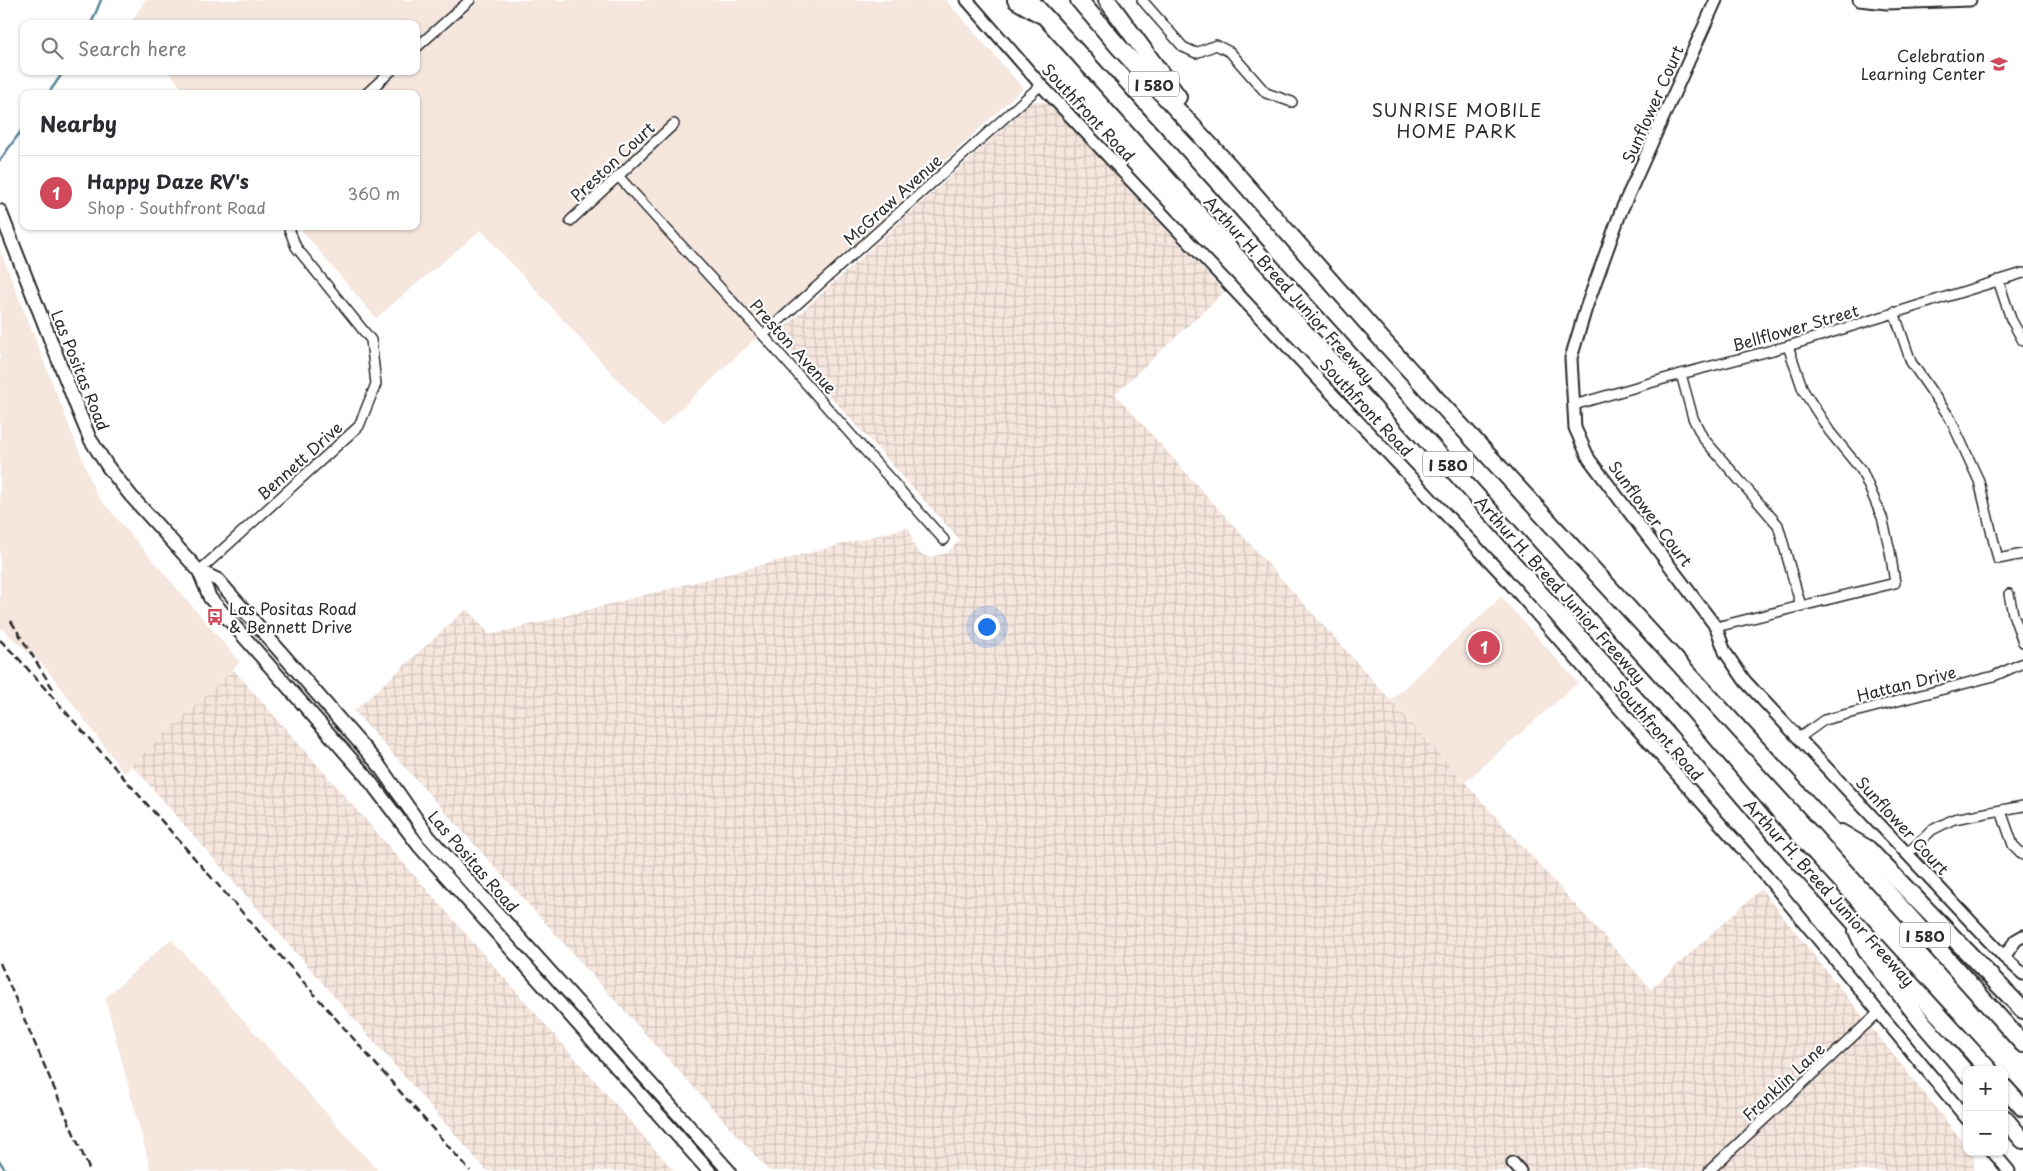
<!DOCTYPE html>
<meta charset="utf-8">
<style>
:root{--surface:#fff;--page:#f2f2f3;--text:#2b2b33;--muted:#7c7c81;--line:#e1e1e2;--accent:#d1495b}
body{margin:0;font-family:"Playpen Sans",sans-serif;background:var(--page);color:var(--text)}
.controls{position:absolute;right:15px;bottom:15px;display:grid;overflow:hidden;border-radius:10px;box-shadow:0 1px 4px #0004}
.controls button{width:45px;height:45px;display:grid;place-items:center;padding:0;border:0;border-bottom:1px solid var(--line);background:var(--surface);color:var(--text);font:25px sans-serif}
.you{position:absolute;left:986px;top:626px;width:18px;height:18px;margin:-12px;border:4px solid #fff;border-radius:50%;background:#1a73e8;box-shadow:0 0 0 8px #1a73e833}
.badge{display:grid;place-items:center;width:32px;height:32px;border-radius:50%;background:var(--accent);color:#fff;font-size:16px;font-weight:700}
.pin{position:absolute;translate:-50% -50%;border:2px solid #fff;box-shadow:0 1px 5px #0006}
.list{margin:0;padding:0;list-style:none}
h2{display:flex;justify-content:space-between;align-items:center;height:65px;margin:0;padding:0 20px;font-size:21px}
h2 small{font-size:16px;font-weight:400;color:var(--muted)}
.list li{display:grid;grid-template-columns:32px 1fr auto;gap:15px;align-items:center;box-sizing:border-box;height:75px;padding:0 20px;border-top:1px solid var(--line)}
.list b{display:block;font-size:19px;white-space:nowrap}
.list p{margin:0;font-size:16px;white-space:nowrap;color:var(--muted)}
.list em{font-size:16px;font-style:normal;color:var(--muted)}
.icon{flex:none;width:28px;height:28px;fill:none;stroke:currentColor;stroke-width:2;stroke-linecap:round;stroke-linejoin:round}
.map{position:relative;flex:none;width:2023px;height:1171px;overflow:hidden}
.search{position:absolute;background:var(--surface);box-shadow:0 1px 4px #0004;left:20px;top:20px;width:400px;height:55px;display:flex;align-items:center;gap:12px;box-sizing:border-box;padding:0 18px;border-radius:10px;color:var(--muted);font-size:19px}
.panel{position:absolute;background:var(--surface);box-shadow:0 1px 4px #0004;left:20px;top:90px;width:400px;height:140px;border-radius:10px}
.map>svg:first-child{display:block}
.built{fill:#f5e6de}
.industrial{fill:url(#industrial-grid)}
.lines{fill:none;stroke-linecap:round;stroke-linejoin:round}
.stream{stroke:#5d8797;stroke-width:2.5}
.minor-casing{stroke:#2b2b2b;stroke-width:12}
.tertiary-casing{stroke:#2b2b2b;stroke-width:15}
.secondary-casing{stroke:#2b2b2b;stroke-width:16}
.motorway-casing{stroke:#2b2b2b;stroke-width:20}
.minor{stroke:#fff;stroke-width:9}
.tertiary{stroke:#fff;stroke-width:11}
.secondary{stroke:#fff;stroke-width:12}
.motorway{stroke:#fff;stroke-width:16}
.rail{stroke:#2b2b2b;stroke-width:2.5;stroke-dasharray:8 4;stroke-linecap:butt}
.labels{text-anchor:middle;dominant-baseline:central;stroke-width:4.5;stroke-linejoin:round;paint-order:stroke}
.shield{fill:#fff;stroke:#6b6b6b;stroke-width:1}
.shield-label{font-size:15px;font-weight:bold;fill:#2b2b2b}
.poi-label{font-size:16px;fill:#2b2b2b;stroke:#fff;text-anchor:end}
.street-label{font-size:16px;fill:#2b2b2b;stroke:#fff}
.neighbourhood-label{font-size:18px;letter-spacing:1px;fill:#2b2b2b;stroke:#fff}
</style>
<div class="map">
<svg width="2023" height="1171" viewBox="0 0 2023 1171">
<defs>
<pattern id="industrial-grid" width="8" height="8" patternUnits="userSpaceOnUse" patternTransform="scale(1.25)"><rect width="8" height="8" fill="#f5e6de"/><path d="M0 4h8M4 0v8" fill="none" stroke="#d2c5bf"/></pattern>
</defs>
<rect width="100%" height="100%" fill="#fff"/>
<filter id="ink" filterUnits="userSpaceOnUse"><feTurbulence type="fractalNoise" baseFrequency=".02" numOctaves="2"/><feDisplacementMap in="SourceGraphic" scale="10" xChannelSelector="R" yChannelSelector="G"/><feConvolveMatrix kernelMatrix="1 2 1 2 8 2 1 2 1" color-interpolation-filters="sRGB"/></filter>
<g filter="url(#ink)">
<g class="built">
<polygon points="145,0 946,0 1023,88 661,427 481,230 376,318 298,226 416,226 416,94 187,94 168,71 416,71 416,24 130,24"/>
<polygon points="0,250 96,494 240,662 124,773 46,668 0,627"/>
<polygon points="1501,597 1578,683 1465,782 1391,700"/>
<polygon points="171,939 378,1171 151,1171 105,998"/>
</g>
<g class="industrial">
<polygon points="1037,101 1048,103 1053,107 1224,292 1115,394 1651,989 1761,889 1967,1147 1967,1152 1971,1152 1974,1156 1974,1171 769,1171 354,711 462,613 468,609 490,635 909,527 915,549 922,555 930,557 947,553 960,540 783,344 782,335 787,325 1032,102"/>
<polygon points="233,669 674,1171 487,1171 132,765"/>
</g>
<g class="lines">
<g class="stream">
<polyline points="91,24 101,0"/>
<polyline points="48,94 64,71"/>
<polyline points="0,160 24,127"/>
<polyline points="0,1162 6,1171"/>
</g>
<g class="minor-casing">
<g id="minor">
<polyline points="1142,0 1183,47 1196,53 1216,45 1230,52 1266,93 1292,102"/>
<polyline points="416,48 470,0"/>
<polyline points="366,94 391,71"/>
<polyline points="618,176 763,335 944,540"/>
<polyline points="570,221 674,124"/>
<polyline points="1998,280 2011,319 2023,341"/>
<polyline points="1894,312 1911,362 1950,418 1979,481 1998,559 2023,554"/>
<polyline points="763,335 1041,85"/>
<polyline points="1681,374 1693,418 1703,438 1778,525 1801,606"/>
<polyline points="1574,405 1681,374 1788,346 2023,273"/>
<polyline points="199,571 359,426 376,384 371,340 296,247 288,226"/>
<polyline points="2009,594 2013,614 2023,642"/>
<polyline points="1716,627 1895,583 1890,551 1882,517 1862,471 1830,432 1803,390 1788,346"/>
<polyline points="1799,738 1824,720 1994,676 2023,663"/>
<polyline points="2001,811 2013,845 2023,855"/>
<polyline points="1908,853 1932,830 1954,819 2023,806"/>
<polyline points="1709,1171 1878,1013"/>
</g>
</g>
<g class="tertiary-casing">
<g id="tertiary">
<polyline points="967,0 1041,85 1500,572 1766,876 1967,1119"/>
<polyline points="1716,0 1621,211 1586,308 1571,358 1575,428 1589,459 1716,627 1725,652 1745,681 2004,957 2023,974"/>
<polyline points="1859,0 1887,3 1970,0"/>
<polyline points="2004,957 2016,940 2023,936"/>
<polyline points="1993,1152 2009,1171"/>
<polyline points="1513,1163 1520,1171"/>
</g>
</g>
<g class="secondary-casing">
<g id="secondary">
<polyline points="0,211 78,410 90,439 108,467 131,496 199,571 210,598 366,776 419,846 709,1171"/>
<polyline points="199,571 218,580 378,764 429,837 729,1171"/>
</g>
</g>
<g class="motorway-casing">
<g id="motorway">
<polyline points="1016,0 1040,14"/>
<polyline points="1030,0 1679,721 1796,858 1989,1070"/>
<polyline points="1079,0 1119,47 1230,167 1384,342 1828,826 2023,1044"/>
<polyline points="1107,0 1178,97"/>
<polyline points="1841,833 1868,849 2023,1010"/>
<polyline points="1857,931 1866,950 1923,1023 1967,1074"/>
<polyline points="2004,1087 2023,1108"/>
<polyline points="2004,1118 2023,1140"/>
</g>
</g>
<use href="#minor" class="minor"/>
<use href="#tertiary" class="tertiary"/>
<use href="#secondary" class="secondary"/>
<use href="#motorway" class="motorway"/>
<g class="rail">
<polyline points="11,621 53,689"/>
<polyline points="0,640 19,659 470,1171"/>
<polyline points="0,963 90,1171"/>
</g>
</g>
</g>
<defs>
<g id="school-bare" transform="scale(1.35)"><path d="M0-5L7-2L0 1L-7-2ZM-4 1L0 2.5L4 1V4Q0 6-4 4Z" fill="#d1495b" stroke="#fff" stroke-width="2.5" paint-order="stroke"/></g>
<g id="bus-bare" transform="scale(1.35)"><path d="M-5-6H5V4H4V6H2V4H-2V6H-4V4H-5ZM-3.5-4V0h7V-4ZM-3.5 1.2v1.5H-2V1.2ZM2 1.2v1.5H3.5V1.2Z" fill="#d1495b" stroke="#fff" stroke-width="2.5" paint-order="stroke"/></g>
</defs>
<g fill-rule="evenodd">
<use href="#school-bare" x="1999" y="64"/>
<use href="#bus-bare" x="215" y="617"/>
</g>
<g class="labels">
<g class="shield">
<rect x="1129" y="71.5" width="50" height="25" rx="4"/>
<rect x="1423" y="451.5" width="50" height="25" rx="4"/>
<rect x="1900" y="922.5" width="50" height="25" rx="4"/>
</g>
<g class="shield-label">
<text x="1154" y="84">I 580</text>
<text x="1448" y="464">I 580</text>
<text x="1925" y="935">I 580</text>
</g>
<g class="poi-label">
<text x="1985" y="55">Celebration<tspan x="1985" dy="18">Learning Center</tspan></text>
<text x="229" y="608" text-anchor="start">Las Positas Road<tspan x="229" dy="18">&amp; Bennett Drive</tspan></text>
</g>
<g class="street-label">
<text transform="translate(1652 104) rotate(-66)">Sunflower Court</text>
<text transform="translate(1089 112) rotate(47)">Southfront Road</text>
<text transform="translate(612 161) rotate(-43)">Preston Court</text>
<text transform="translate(892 199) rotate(-42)">McGraw Avenue</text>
<text transform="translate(1290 289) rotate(48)">Arthur H. Breed Junior Freeway</text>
<text transform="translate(1795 327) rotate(-16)">Bellflower Street</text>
<text transform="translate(794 346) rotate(48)">Preston Avenue</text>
<text transform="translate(81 370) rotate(68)">Las Positas Road</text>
<text transform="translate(1367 407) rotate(47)">Southfront Road</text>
<text transform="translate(299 460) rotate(-42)">Bennett Drive</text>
<text transform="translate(1651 513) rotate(53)">Sunflower Court</text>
<text transform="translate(1561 589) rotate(48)">Arthur H. Breed Junior Freeway</text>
<text transform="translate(1906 683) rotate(-14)">Hattan Drive</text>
<text transform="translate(1659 730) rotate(49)">Southfront Road</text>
<text transform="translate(1903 825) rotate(47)">Sunflower Court</text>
<text transform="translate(474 861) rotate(49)">Las Positas Road</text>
<text transform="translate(1830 892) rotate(48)">Arthur H. Breed Junior Freeway</text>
<text transform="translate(1783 1081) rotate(-43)">Franklin Lane</text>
</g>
<g class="neighbourhood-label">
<text x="1457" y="109">SUNRISE MOBILE<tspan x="1457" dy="21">HOME PARK</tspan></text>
</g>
</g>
</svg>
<div class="controls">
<button>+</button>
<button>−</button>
</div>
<div class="you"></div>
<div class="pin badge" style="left:1484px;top:647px">1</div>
<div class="search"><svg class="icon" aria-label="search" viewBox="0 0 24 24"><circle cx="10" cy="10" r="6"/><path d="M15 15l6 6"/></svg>Search here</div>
<section class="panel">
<h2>Nearby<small></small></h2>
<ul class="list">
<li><span class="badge">1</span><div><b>Happy Daze RV's</b><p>Shop · Southfront Road</p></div><em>360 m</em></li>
</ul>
</section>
</div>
